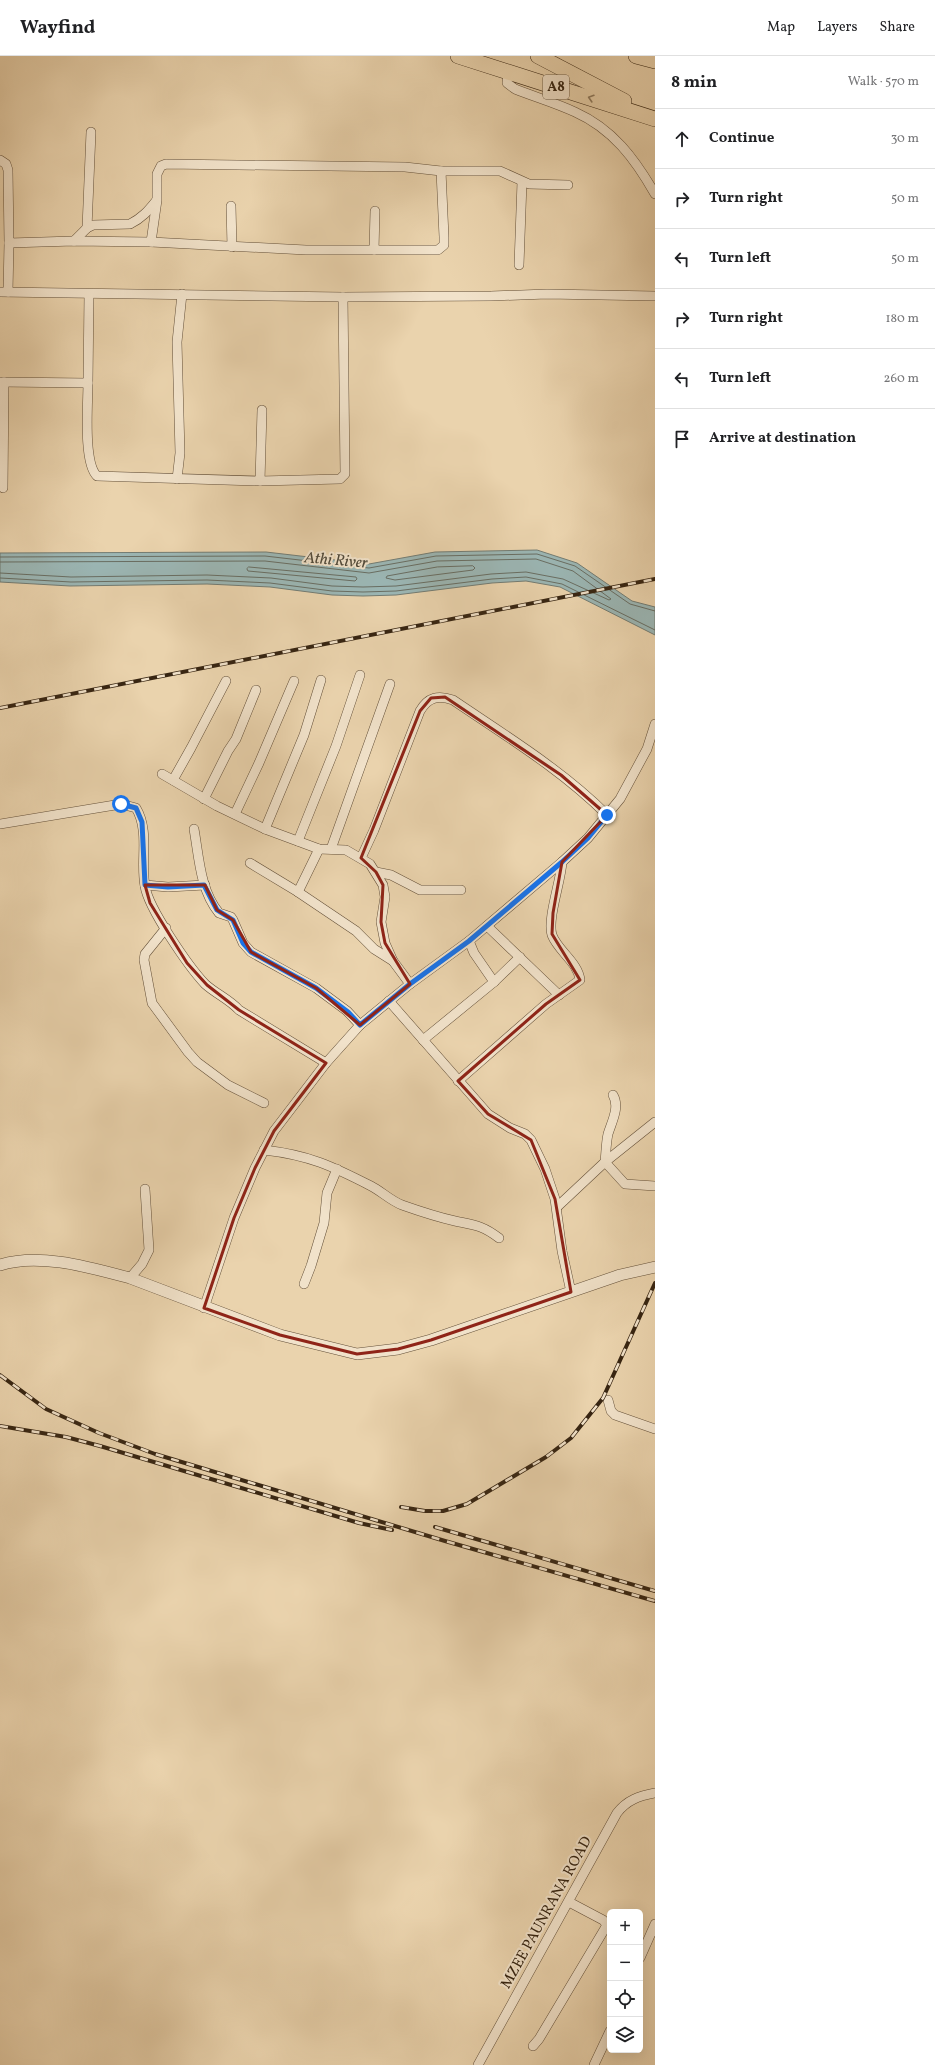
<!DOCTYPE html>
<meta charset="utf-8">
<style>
:root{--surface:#fff;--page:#f6f6f6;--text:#202124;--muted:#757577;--line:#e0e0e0}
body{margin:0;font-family:Vollkorn,serif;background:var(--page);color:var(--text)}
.controls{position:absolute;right:12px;bottom:12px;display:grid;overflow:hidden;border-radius:6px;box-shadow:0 4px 16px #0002}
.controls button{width:36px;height:36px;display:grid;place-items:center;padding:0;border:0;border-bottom:1px solid var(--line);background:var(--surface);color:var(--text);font:20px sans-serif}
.stop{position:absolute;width:12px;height:12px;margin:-9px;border:3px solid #1a73e8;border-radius:50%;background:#fff}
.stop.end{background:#1a73e8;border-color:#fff;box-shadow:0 1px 4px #0008}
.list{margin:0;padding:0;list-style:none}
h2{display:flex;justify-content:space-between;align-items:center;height:52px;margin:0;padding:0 16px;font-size:17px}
h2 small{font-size:13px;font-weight:400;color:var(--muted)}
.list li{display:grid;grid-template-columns:26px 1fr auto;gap:12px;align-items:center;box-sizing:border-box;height:60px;padding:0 16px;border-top:1px solid var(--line)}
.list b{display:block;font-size:15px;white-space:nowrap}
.list em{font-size:13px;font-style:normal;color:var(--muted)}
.icon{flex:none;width:22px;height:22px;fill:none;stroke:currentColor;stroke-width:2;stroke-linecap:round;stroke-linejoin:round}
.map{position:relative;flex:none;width:655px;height:2009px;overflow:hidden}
header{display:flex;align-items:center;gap:24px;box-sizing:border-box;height:56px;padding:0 20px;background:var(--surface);border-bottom:1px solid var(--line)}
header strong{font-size:19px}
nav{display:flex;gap:22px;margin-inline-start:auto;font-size:14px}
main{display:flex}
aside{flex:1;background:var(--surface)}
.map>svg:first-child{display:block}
.water{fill:#9bb6b4;stroke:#737c73}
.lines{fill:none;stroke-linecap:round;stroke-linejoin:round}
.shore{stroke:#696e63;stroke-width:1}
.minor-casing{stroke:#645039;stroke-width:10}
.tertiary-casing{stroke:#645039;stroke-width:12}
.trunk-casing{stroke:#372512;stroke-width:16}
.minor{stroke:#f1e2ca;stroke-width:9}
.tertiary{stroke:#f1e2ca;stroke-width:11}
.trunk{stroke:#ead3ad;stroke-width:15}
.rail-casing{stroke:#372512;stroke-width:4}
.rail{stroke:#f1e2ca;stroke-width:2.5;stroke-dasharray:8;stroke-linecap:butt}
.oneway{stroke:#907c60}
.route{stroke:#1a73e8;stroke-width:5}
.marked{fill:none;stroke:#8f2418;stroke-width:3;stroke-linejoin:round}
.labels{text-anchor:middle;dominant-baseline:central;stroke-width:4;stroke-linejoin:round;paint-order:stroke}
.shield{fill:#f1e2ca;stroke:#6f5e49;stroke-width:1}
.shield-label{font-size:14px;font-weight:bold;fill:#372512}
.street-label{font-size:15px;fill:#372512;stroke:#f1e2ca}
.water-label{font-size:16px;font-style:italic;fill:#50493a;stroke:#f1e2ca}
</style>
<header>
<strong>Wayfind</strong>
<nav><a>Map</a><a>Layers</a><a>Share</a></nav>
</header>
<main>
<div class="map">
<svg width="655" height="2009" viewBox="0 0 655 2009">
<rect width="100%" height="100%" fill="#ead3ad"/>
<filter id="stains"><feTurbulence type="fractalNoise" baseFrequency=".005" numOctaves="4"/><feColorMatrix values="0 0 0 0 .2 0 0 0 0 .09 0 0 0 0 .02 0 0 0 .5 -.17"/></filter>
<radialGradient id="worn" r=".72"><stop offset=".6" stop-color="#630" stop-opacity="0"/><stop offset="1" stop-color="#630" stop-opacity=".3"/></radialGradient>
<polygon class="water" points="537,494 577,507 632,545 655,551 655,579 560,531 526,525 492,527 396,539 363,540 332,539 270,531 207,528 70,530 0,526 0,497 266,496 369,508 435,496"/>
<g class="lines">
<g class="shore">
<polyline points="0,501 265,500 369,512 436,500 537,498 575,510 630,548 655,555"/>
<polyline points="0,506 265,505 369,517 437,505 536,503 573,515 611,543 609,544 563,523 526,516 491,518 396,530 363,531 332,530 271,522 207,519 71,521 0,517"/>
<polygon points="473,510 475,512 473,514 395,524 386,522 387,520 437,511"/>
<polygon points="249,511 356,521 357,523 355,525 248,515 247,513"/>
<polyline points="0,522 71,526 207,524 270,527 332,535 363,536 396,535 492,523 526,521 562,528 655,574"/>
</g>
<g class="minor-casing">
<g id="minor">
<path d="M508,16l-1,11 8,6c20,8 41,14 60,23 38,17 60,47 80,82"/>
<polyline points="0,104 6,108 8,114 9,187 74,185 151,186 157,144 157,118 161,110 166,108 405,111 441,115 500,115 529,128 568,129"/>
<polyline points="231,150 232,191"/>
<polyline points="87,172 91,76"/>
<path d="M74,185l13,-13 6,-3 37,-1c12,-6 18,-13 26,-23"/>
<polyline points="151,186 306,194 438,194 444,189 444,181 441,115"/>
<polyline points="374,194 375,155"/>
<polyline points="519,209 522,126"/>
<polyline points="0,236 343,241 491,240 547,238 655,240"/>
<polyline points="8,236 9,187"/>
<polyline points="0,326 88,327 89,238"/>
<path d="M88,327c0,20 -5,80 9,93l163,5 80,-2 5,-5 -2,-177"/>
<polyline points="177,423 180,397 177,286 182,238"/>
<polyline points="260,425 262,354"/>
<polyline points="3,432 4,326"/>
<polyline points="162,718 217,750 265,773 319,793 346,794 370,808 383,829 385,841 381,866 385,887 393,905 410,928"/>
<polyline points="173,724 191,692 226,625"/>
<polyline points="204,743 228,695 236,683 256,634"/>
<polyline points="235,758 259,707 294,625"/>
<path d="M0,768l121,-20 15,4c14,23 4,53 9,78 3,22 44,81 60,98 11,10 24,15 34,26l87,53"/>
<path d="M194,773c5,28 6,61 25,84l12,4 2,3 10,23 8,9 65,36 31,23 13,14"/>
<polyline points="265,773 304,679 321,624"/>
<polyline points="298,785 336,690 360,619"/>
<polyline points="319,793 298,836 356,875 374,893 393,905"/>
<polyline points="331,793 390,628"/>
<path d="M361,802l13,-28 46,-119c8,-14 18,-16 33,-11 53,36 109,70 154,115"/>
<polyline points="250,807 298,836"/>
<polyline points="376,816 391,819 420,834 461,834"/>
<polyline points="145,829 168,831 205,829"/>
<polyline points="487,870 559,939"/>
<polyline points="166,872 145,898 144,904 152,947 188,996 197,1006 228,1029 264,1047"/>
<polyline points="494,926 520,901"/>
<polyline points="389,945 488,1058 510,1072 525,1078 531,1084 545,1113 555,1143 562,1195 571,1236"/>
<polyline points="423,984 494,926 474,897 469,885"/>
<path d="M458,1025l88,-77 34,-24c-2,-18 -22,-29 -28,-45 -5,-16 9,-54 10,-73"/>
<path d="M613,1039c7,12 -1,26 -5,39 -2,9 -2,19 -3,28l20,22 30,2"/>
<path d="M264,1094c45,5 68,16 107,36 10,5 20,15 31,19 17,6 35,12 53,16 19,4 27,4 44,17"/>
<polyline points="557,1151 605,1106 655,1066"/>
<polyline points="130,1222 142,1208 149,1194 145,1133"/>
<polyline points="304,1228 311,1210 324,1167 327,1137 337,1113"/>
<polyline points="204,1252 234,1162 255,1112 274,1075 326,1007 360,969 410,928 469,885 562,806 588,782 620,743 647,693 655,668"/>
<polyline points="608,1344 611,1355 615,1359 655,1373"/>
<polyline points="569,1846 603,1864 610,1872"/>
<polyline points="640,1902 655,1868"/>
<polyline points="533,1990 539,1983 607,1869"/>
<path d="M478,2009l139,-252c10,-13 22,-17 38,-20"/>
<polyline points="594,2009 610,1975"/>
</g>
</g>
<g class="tertiary-casing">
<path id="tertiary" d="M0,1209c39,-13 92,3 130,13l150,57 77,19 41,-5 33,-9 189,-65 35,-8"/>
</g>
<g class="trunk-casing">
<g id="trunk">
<polyline points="458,0 655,63"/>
<polyline points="538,0 624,45"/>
<polyline points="636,0 655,5"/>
</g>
</g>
<use href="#minor" class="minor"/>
<use href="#tertiary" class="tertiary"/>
<use href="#trunk" class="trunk"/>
<g class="rail-casing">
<g id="rail">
<polyline points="0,652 655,523"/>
<polyline points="0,1319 46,1353 99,1377 155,1398 445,1485 655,1545"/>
<polyline points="0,1370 66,1381 100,1390 359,1467 392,1474"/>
<polyline points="401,1451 425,1455 443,1455 467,1448 546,1401 571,1382 603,1342 655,1227"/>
<polyline points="435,1471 655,1535"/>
</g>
</g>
<use href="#rail" class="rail"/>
</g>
<defs><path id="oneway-chevron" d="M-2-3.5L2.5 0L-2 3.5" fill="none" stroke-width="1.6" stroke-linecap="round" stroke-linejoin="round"/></defs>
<use class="oneway" href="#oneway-chevron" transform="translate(591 42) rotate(-163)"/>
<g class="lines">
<polyline class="route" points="121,748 136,752 142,766 145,829 168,831 204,829 217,854 233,864 243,887 251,896 316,932 348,956 360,969 410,928 469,885 562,806 588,782 607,759"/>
</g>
<path class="marked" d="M445,641l116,78 46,40 -45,47 -9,51 -1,21 28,46 -34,24 -88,77 30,33 43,26 24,59 16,93 -140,48 -33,9 -41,5 -77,-19 -76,-27 30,-90 21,-50 19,-37 52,-68 -87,-53 -32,-25 -20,-22 -37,-60 -5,-18h60l12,25 16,10 18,32 65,36 44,37 50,-41 -25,-41 -4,-21 2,-37 -7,-13 -15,-14 59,-147 11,-13z"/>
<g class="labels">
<rect class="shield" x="543" y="19" width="26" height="24" rx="3"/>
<g class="shield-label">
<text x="556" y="31">A8</text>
</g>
<g class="street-label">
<text transform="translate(547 1857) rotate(-61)">MZEE PAUNRANA ROAD</text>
</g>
<g class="water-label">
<text transform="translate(336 505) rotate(5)">Athi River</text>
</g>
</g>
<rect width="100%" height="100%" filter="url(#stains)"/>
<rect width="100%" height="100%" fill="url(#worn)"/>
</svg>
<div class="controls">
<button>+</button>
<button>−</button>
<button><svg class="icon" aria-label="locate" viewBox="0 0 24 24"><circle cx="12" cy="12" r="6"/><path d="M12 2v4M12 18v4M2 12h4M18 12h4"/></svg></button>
<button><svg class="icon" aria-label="layers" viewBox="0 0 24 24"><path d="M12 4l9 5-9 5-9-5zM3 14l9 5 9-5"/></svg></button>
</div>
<div class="stop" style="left:121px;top:748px"></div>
<div class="stop end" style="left:607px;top:759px"></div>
</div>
<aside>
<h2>8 min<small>Walk · 570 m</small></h2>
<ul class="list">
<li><svg class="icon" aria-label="ahead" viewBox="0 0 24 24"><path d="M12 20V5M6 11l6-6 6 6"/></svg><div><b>Continue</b></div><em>30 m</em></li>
<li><svg class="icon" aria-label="right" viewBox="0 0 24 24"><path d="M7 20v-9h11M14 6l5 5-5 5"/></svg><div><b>Turn right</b></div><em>50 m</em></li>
<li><svg class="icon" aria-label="left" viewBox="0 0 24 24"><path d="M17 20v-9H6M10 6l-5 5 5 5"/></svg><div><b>Turn left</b></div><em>50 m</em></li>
<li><svg class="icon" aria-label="right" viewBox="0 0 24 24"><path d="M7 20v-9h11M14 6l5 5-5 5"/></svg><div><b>Turn right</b></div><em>180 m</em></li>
<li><svg class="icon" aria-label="left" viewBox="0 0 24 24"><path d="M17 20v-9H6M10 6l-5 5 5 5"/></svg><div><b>Turn left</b></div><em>260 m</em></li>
<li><svg class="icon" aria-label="arrive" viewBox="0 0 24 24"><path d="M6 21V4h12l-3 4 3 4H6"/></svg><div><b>Arrive at destination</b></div></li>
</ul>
</aside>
</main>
